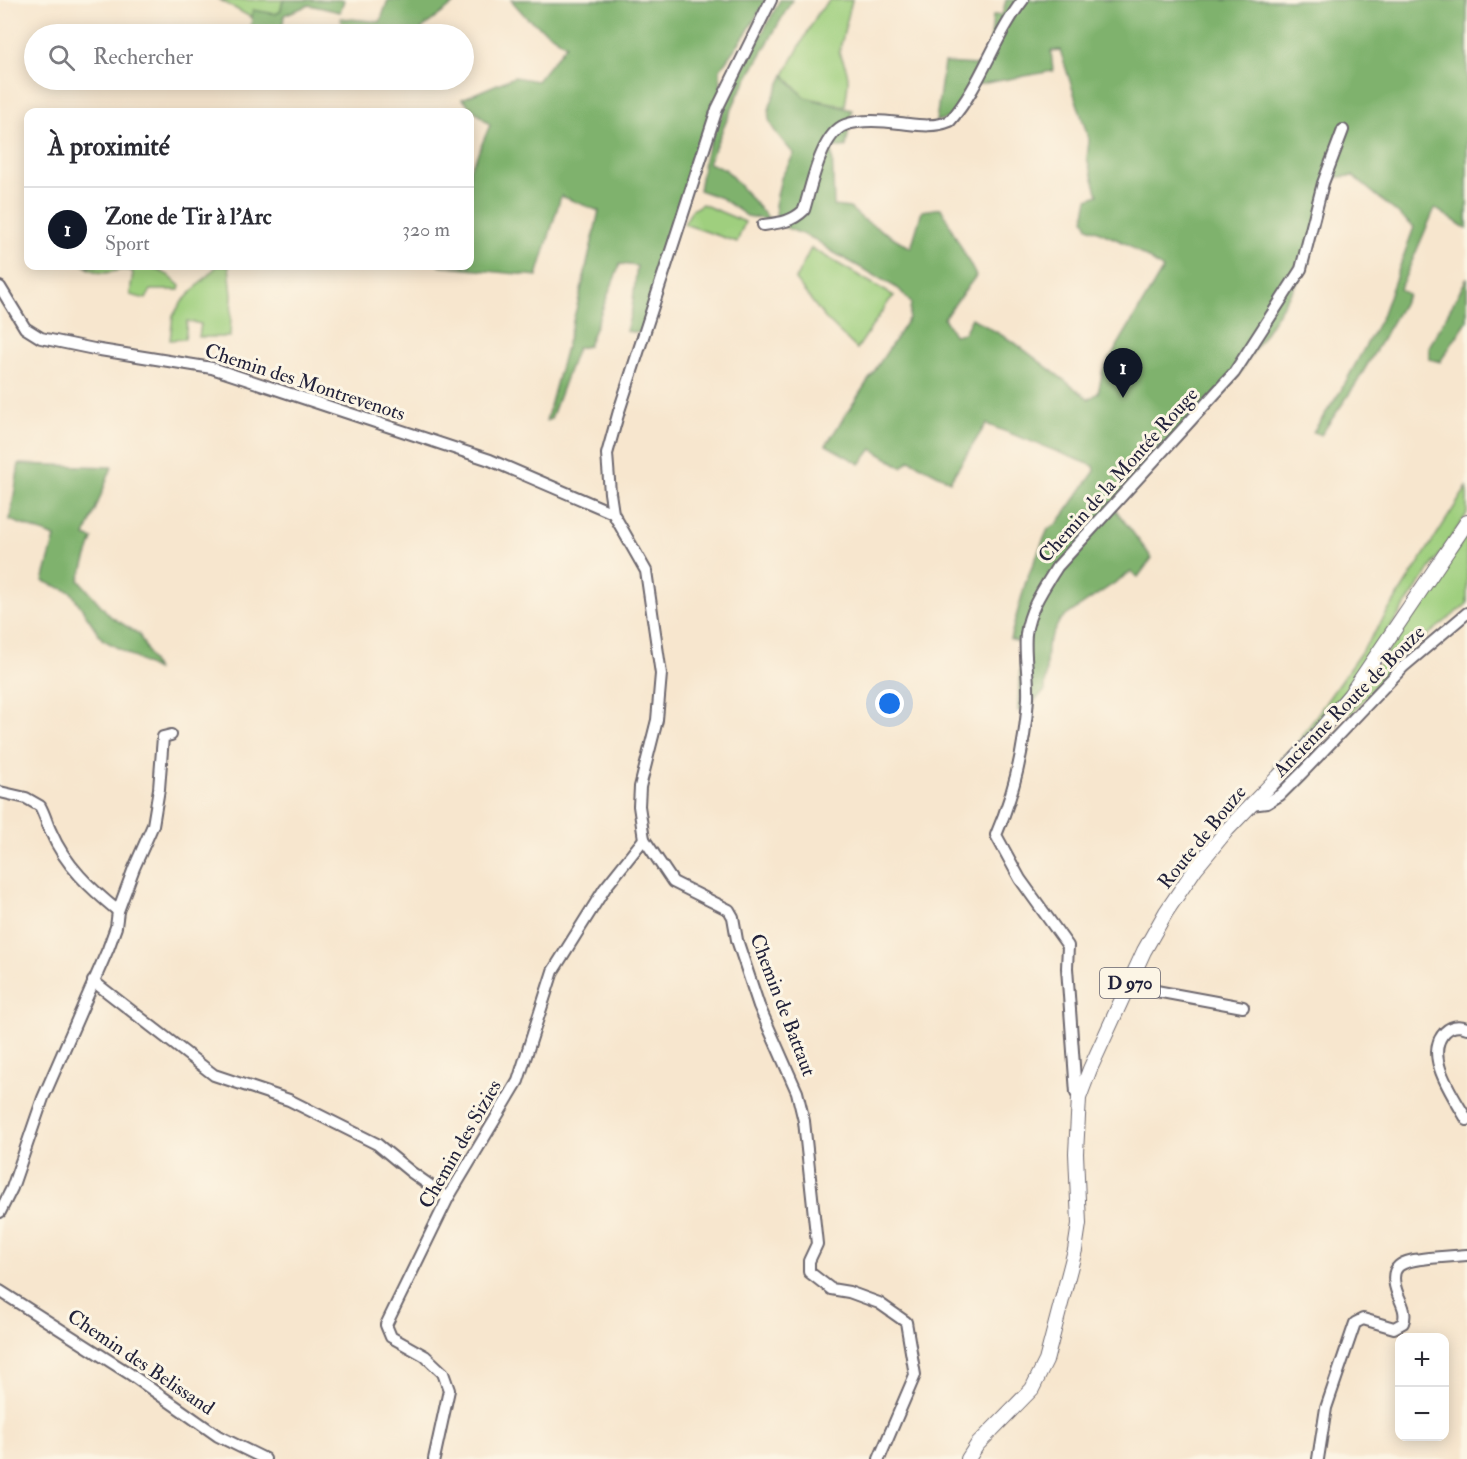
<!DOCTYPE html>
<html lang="fr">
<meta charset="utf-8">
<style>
:root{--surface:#fff;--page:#f2f2f3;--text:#2b2b33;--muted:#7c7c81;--line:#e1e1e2;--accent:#111827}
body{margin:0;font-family:"IM FELL Double Pica",serif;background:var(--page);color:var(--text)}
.controls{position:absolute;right:18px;bottom:18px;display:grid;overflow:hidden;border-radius:12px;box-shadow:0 3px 15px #0003}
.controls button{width:54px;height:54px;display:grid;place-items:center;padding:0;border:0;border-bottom:2px solid var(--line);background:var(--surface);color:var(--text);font:30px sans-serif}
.you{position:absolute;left:890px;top:704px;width:21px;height:21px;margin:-15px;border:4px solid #fff;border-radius:50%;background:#1a73e8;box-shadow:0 0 0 9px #1a73e833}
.badge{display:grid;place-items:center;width:39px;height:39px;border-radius:50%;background:var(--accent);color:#fff;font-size:20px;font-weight:700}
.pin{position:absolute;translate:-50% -50px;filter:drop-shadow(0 2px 3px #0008)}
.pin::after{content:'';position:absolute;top:32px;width:21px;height:18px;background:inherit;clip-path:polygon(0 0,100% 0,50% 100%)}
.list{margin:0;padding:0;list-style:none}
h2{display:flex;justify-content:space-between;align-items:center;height:78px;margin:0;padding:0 24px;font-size:26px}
h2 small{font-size:20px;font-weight:400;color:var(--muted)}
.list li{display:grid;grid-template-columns:39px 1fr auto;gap:18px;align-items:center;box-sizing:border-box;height:84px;padding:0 24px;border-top:2px solid var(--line)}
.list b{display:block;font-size:22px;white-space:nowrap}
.list p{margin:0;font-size:20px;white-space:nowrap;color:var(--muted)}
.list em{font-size:20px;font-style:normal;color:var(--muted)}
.icon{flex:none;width:33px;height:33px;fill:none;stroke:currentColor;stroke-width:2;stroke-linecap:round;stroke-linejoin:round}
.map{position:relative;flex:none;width:1467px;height:1459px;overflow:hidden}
.search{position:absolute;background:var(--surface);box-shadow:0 3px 15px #0003;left:24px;top:24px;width:450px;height:66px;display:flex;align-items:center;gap:15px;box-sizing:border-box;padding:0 21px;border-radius:33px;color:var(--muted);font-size:22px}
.panel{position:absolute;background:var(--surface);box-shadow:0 3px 15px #0003;left:24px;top:108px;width:450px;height:162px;border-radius:12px}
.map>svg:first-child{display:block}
.green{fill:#9fcf7e;stroke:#60785c;stroke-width:1.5}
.forest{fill:#7fb26d;stroke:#506a54;stroke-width:1.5}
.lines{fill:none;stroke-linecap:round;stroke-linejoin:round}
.minor-casing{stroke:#6d676e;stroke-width:14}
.major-casing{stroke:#6d676e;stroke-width:16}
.minor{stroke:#fff;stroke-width:10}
.major{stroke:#fff;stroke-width:14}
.labels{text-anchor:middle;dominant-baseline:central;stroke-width:6;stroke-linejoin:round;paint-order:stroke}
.shield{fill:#fcf5e5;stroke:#63616e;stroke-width:1.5}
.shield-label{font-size:18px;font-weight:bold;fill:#22223b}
.street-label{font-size:20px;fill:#22223b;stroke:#fcf5e5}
</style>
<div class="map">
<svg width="1467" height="1459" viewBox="0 0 1467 1459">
<rect width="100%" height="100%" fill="#fcf5e5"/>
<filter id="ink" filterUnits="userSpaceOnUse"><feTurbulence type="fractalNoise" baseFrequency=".0167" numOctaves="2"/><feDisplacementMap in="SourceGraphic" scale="12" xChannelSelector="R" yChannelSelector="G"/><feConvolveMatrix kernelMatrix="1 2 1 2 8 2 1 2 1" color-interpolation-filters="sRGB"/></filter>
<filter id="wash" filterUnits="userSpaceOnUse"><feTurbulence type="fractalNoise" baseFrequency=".008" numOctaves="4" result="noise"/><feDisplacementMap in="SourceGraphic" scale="24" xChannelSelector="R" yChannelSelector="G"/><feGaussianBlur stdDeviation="1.35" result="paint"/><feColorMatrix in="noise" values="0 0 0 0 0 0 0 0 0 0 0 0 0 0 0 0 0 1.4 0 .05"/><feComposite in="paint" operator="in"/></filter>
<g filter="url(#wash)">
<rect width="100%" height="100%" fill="#f7e6ce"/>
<g class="green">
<polygon points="220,0 285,0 282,3 281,11 276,14 253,10 252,18"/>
<path d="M830,0h22l-13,53c13,22 9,30 6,53l-41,-9 -20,-22 34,-62z"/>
<polygon points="702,204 745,222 737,242 684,224 692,210"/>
<polygon points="811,248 894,296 889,301 857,349 825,318 795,280"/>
<path d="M85,266h65l18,9 12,11 -1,4h-28l-5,9 -16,-4 3,-23c-18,-8 -23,10 -48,-6z"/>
<polygon points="217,266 229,266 232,295 230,337 199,337 201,324 187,321 185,339 170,340 173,316 181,303"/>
<polygon points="1467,487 1467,514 1350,687 1277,771 1273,766 1298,742 1375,632"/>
<polygon points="1467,534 1467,604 1413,647 1380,679 1352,714 1346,710 1387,653"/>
</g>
<g class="forest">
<polygon points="285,0 344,0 340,12 309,5 284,15 282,34 269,34 251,26 253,10 276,14 281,11 282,3"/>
<polygon points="388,0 459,0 421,29 426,34 343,34 341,18 380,22"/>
<polygon points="511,0 766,0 747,32 720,69 721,90 641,333 626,331 632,309 637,266 620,264 588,346 577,348 551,419 546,421 580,295 599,211 561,196 537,276 438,266 470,266 470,168 475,160 490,125 462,99 514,77 537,81 566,45 527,18"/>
<polygon points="780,0 792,0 737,97 708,163 725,169 770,220 747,216 721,198 699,190 705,155 734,86"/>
<path d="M1006,0h461v229l-32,-21 -35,81 8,6 -52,89 -35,51 -8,-3 27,-40 42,-76 32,-89 -61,-51 -17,1 -30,92 -69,108 -122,132 37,49 -14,19 -7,-5 -71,48 -13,25 -2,46 -9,8 -5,11 -13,1 3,-68 -11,-4 16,-58 22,-52 9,-5 38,-53 -1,-5 -108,-42 -36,57 -40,-21 -8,7 -30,-18 -12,15 -34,-19 83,-127 2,-15 -12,-14 -68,-38 -15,-11 -34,-14 -5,-8 -2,-13 6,-27 13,-24c-32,-37 -32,-34 -10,-79l20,22 48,13 -6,37h-14l2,59 16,2 14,12 47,28 11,-37 19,-3 35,68 -32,42 10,17 10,-2 8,-15 43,25 74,56 9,-6 5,-23 60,-101 -36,-25 -39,-17 -4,-8 4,-20 10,-4 -11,-36 2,-19 -29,-90 -9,1 2,20 -83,15 -19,32 -15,3 8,-58 34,2 12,-16 3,-34h9z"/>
<polygon points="1467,278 1467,321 1440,362 1429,359 1429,347"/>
<polygon points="19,464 112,467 85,536 93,539 79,580 110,616 139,634 156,670 102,639 71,592 43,581 55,537 10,520"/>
</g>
</g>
<g filter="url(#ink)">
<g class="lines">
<g class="minor-casing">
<g id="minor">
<polyline points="771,0 717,109 619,411 607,454 610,493 613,513 646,571 661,674 657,720 640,787 639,806 644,839 673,882 729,910 733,917 737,940 759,1006 797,1092 804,1121 817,1244 809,1261 809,1272 831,1289 849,1292 879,1303 906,1322 915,1375 879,1459"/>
<path d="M763,225c16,-2 29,-3 41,-15 7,-23 17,-76 41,-85 15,-6 40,-4 55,-2 18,2 33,5 50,-2 31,-35 44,-84 73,-121"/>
<polyline points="0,287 25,328 41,338 94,349 212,368 490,460 613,513"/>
<path d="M0,792l26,6 14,8c5,9 7,18 11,26 14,33 40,57 67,79"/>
<polyline points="1251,805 1267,803 1280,795 1302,773 1403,667 1467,613"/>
<polyline points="93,981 214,1075 289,1100 377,1144 411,1172 448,1198"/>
<polyline points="1129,986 1243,1007"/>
<path d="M1467,1028c-8,-3 -16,-2 -22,4 -23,23 10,66 22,88"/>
<path d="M1079,1098l-3,-5 -9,-125 1,-22 -48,-67 -24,-44c19,-44 29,-89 32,-137 1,-22 -4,-43 -2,-64 3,-25 18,-46 31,-67l177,-194 67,-104 22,-86 20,-53"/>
<polyline points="0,1212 12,1188 43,1098 108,949 116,927 118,911 134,868 153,825 159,789 163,737 171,735"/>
<polyline points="0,1291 130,1374 218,1436 265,1459"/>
<polyline points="434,1459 449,1390 443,1373 425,1356 391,1337 386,1325 448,1198 518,1081 553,971 605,888 644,839"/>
<path d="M1318,1459l8,-51 29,-85 8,-4 31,9 9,-5c4,-10 -1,-19 -5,-28 -12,-31 4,-34 31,-37 12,-1 25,-2 38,-3"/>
</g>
</g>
<g class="major-casing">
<polyline id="major" points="968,1459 977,1445 1032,1389 1046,1361 1075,1250 1079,1224 1076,1153 1079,1098 1090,1069 1144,951 1166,912 1195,869 1227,830 1303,751 1350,695 1467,522"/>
</g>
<use href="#minor" class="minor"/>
<use href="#major" class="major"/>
</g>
</g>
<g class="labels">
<rect class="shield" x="1100" y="968" width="60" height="30" rx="4.5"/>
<g class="shield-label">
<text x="1130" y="983">D 970</text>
</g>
<g class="street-label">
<text transform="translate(305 382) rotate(18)">Chemin des Montrevenots</text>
<text transform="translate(1118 475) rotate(-48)">Chemin de la Montée Rouge</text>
<text transform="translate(1349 701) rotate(-45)">Ancienne Route de Bouze</text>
<text transform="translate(1202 837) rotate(-51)">Route de Bouze</text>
<text transform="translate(783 1005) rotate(69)">Chemin de Battaut</text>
<text transform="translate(460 1144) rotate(-60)">Chemin des Sizies</text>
<text transform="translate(141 1362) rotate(34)">Chemin des Belissand</text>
</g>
</g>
</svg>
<div class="controls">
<button>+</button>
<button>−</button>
</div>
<div class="you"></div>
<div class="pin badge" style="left:1123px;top:398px">1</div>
<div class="search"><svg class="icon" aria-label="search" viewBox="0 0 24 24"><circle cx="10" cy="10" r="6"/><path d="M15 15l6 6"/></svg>Rechercher</div>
<section class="panel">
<h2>À proximité<small></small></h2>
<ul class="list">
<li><span class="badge">1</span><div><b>Zone de Tir à l'Arc</b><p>Sport</p></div><em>320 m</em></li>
</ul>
</section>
</div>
